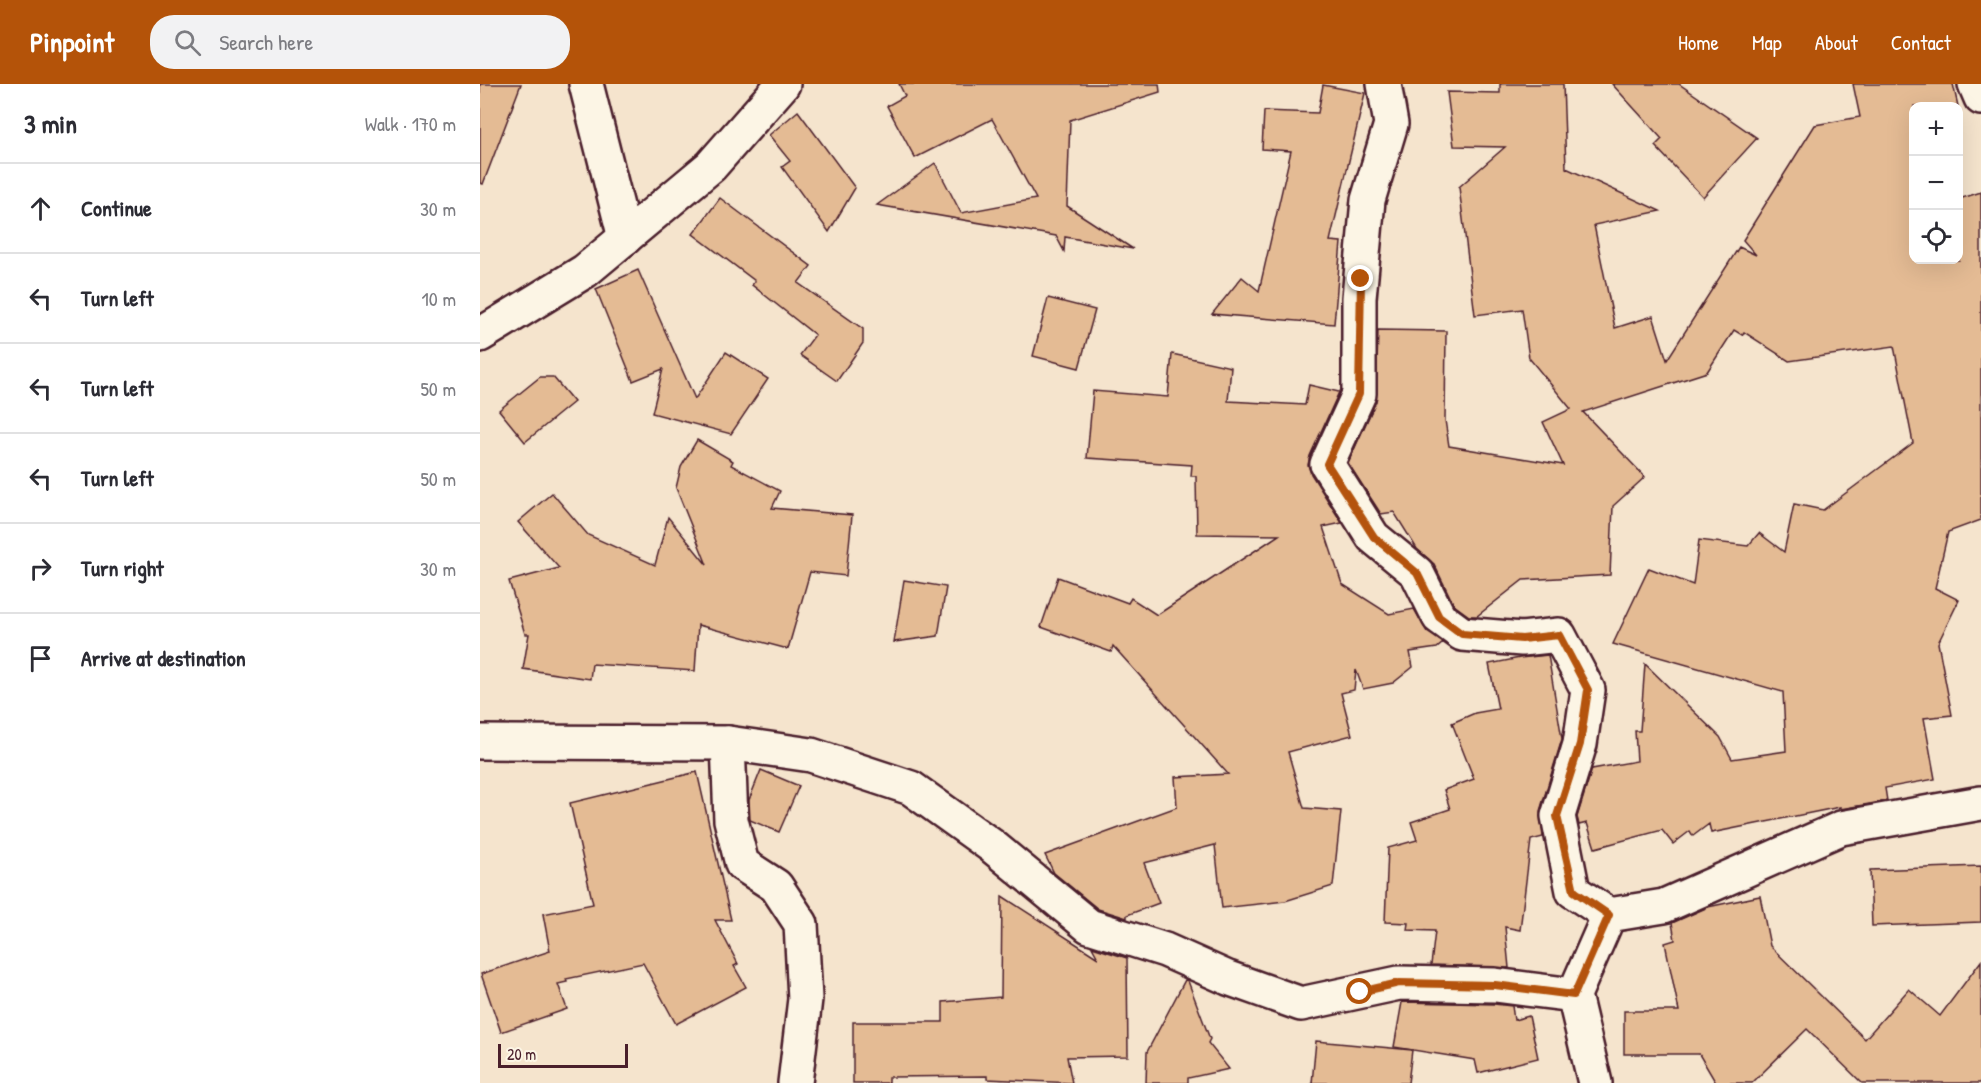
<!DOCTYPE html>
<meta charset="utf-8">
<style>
:root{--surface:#fff;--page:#f2f2f3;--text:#2b2b33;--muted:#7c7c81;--line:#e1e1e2;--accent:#b45309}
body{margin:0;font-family:"Patrick Hand",sans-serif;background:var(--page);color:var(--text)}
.controls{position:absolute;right:18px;top:18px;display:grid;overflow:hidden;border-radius:12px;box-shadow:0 6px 24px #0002}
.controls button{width:54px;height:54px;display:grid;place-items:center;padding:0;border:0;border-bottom:2px solid var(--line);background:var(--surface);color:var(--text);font:30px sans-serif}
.scale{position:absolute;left:18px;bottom:15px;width:130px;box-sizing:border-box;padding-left:6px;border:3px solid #4a1f2b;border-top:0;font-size:16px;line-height:21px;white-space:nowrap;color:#4a1f2b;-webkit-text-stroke:4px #fcf5e5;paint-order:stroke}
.stop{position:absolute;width:18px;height:18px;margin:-14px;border:4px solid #b45309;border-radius:50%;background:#fff}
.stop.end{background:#b45309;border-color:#fff;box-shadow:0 2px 6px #0008}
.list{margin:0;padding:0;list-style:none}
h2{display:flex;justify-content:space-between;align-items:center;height:78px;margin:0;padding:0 24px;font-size:26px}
h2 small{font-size:20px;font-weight:400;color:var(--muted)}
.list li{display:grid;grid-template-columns:39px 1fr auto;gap:18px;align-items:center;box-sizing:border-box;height:90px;padding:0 24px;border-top:2px solid var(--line)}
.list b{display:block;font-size:22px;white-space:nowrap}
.list em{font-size:20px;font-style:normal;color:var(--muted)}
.icon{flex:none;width:33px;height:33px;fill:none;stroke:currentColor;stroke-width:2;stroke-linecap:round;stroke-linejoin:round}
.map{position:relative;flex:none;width:1501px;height:999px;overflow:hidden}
header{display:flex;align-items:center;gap:36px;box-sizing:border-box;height:84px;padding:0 30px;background:var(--accent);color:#fff}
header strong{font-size:28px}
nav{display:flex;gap:33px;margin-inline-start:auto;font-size:21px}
.search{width:420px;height:54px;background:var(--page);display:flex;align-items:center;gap:15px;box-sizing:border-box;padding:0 21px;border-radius:24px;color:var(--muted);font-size:22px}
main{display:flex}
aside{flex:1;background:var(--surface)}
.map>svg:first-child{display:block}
.building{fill:#e4bb94;stroke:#4a1f2b;stroke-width:1.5}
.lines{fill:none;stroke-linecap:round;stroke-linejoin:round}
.minor-casing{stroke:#4a1f2b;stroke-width:38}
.minor{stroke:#fcf5e5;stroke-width:33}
.route{stroke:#b45309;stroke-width:8}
</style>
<header>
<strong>Pinpoint</strong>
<div class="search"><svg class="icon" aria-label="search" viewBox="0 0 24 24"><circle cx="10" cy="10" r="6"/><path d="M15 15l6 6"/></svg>Search here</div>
<nav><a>Home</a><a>Map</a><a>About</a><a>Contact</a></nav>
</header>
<main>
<aside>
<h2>3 min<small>Walk · 170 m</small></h2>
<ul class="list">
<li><svg class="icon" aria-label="ahead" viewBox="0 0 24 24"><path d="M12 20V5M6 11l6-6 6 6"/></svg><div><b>Continue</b></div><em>30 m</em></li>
<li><svg class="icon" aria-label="left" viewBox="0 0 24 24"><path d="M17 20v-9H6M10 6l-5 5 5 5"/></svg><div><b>Turn left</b></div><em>10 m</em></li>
<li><svg class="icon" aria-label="left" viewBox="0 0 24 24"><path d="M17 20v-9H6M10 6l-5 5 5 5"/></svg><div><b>Turn left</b></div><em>50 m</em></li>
<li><svg class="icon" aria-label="left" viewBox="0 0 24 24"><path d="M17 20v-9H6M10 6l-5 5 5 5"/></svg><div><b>Turn left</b></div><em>50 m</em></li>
<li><svg class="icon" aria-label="right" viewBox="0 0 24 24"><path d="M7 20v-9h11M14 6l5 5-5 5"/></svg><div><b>Turn right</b></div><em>30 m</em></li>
<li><svg class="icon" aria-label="arrive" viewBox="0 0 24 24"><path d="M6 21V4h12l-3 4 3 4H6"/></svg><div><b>Arrive at destination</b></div></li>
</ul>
</aside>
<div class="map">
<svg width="1501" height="999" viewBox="0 0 1501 999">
<rect width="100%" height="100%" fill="#f5e4cd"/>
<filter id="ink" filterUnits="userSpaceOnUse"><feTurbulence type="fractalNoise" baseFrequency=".0167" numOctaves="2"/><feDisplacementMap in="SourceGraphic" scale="12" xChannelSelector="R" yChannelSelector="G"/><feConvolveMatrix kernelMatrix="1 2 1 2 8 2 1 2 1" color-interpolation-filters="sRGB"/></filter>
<g filter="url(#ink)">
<g class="building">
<polygon points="0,0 41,0 3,100 0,99"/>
<polygon points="419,0 679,0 680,8 590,36 587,122 653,165 585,153 584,167 576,152 397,121 455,79 481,129 556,115 512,35 435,74 407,22 425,12"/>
<polygon points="1020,0 1083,0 1086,84 1180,127 1114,141 1135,244 1173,232 1187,276 1259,163 1276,171 1263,156 1335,41 1380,33 1373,0 1473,0 1478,22 1434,22 1434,176 1479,176 1479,115 1501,108 1501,436 1468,448 1455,504 1479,516 1458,559 1472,631 1444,634 1455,695 1405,704 1407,717 1360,725 1360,723 1231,749 1229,740 1213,752 1210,747 1193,760 1182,746 1115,764 1107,739 1099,741 1097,733 1112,685 1157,677 1155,647 1160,647 1165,580 1240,653 1252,675 1306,667 1303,608 1133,560 1169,484 1213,501 1219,456 1268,462 1279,449 1304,468 1314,420 1343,426 1433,359 1414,262 1309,277 1264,248 1262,251 1254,246 1227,288 1103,328 1165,393 1133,422 1130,491 1043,496 997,532 989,532 974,521 954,480 937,465 914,428 901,430 868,379 896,317 898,246 966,247 965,336 969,362 1083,381 1063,338 1091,325 1049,274 1042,225 995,231 979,103 1025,63 974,62 967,8 1020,9"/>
<polygon points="1132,0 1199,0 1277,54 1223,113 1175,62 1182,55"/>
<polygon points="843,1 885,9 850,157 861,158 854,240 732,230 762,193 779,207 811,67 782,65 784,27 838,29"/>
<polygon points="318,27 375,104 349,148 302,83 310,77 289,51"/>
<polygon points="240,114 331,182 318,199 383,245 383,259 357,297 320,271 335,251 272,201 275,197 213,150"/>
<polygon points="158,186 215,315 246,268 288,295 251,350 172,329 183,285 153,297 116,205"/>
<polygon points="568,214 615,226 599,284 553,272"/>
<polygon points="692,270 751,283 748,317 825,321 829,301 859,308 830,372 828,381 831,390 862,439 843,443 862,500 909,530 934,525 947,548 963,559 957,564 930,568 933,583 913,599 883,605 876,586 874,606 861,609 872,651 808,668 824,724 861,727 853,802 805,817 742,824 735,761 664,779 679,819 647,831 647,834 618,825 574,789 565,771 697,723 695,693 748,690 633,562 631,568 561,543 578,493 648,519 651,514 677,531 799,451 717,450 716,392 711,392 712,381 607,374 613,307 688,313"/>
<polygon points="60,293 73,293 94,318 45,358 19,326"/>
<polygon points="217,356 253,377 251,381 300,407 292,424 372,431 366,492 330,488 308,565 218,541 215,587 112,580 110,595 43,585 49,550 45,550 29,497 79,484 38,438 72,409 108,451 175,481 188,433 227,481 196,404 201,383"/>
<polygon points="424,496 466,503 458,552 414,558"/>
<polygon points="1068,571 1082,655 1060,727 1063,753 1051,756 1040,846 1025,843 1029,884 951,881 955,847 927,846 928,839 905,838 908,764 937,756 931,738 970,725 964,706 994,695 972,639 995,629 1018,625 1009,580 1040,574"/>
<polygon points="281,686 319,702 299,748 270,736 269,716"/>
<polygon points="217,688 251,836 235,836 258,880 254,882 266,903 196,940 163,879 86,895 87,898 78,900 87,925 21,948 1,890 70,867 63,830 113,820 90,719"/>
<polygon points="1501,782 1501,838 1392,842 1390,786"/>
<polygon points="522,812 618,874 612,863 647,874 648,972 587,973 592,999 507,995 507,992 409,993 409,999 373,999 373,938 463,938 463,918 521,913"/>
<polygon points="1280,812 1290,862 1385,955 1429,905 1460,932 1501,877 1501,999 1382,999 1327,945 1272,999 1236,999 1219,970 1144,970 1144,927 1199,927 1185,859 1195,856 1192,839 1228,823"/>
<polygon points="705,896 708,897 730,955 728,959 749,985 708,994 708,999 666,999 667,968"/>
<polygon points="922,918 1014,920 1032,922 1034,936 1049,932 1058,974 998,989 995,976 914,963"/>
<polygon points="836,957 932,966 928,999 832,999"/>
</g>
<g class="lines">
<g class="minor-casing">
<g id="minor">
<polyline points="106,0 145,154"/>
<polyline points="904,0 911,40 888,116 879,214 879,310 847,380 893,453 937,489 959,533 982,550 1042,555 1079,551 1108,606 1100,660 1078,732 1093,807 1129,831"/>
<polyline points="1495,0 1501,14"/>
<polyline points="0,251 105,187 231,82 303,0"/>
<polyline points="0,658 248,659 331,671 431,704 512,762 609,842 685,866 748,894 821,920 919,899 1015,901 1094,911"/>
<polyline points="248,659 251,736 262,780 296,802 321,840 325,915 315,999"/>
<polyline points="1115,999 1094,911 1129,831 1184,822 1361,744 1501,719"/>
</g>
</g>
<use href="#minor" class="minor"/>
</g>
</g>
<g class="lines" filter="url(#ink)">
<polyline class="route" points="880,908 919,899 1015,901 1094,911 1129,831 1094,807 1077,732 1100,660 1108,606 1079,551 1042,555 982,550 959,533 937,489 894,453 847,380 879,310 881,195"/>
</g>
</svg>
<div class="controls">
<button>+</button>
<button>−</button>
<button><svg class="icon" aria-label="locate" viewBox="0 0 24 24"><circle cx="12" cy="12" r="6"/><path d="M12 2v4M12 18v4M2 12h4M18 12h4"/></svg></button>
</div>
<div class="scale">20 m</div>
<div class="stop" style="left:880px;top:908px"></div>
<div class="stop end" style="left:881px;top:195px"></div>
</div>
</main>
